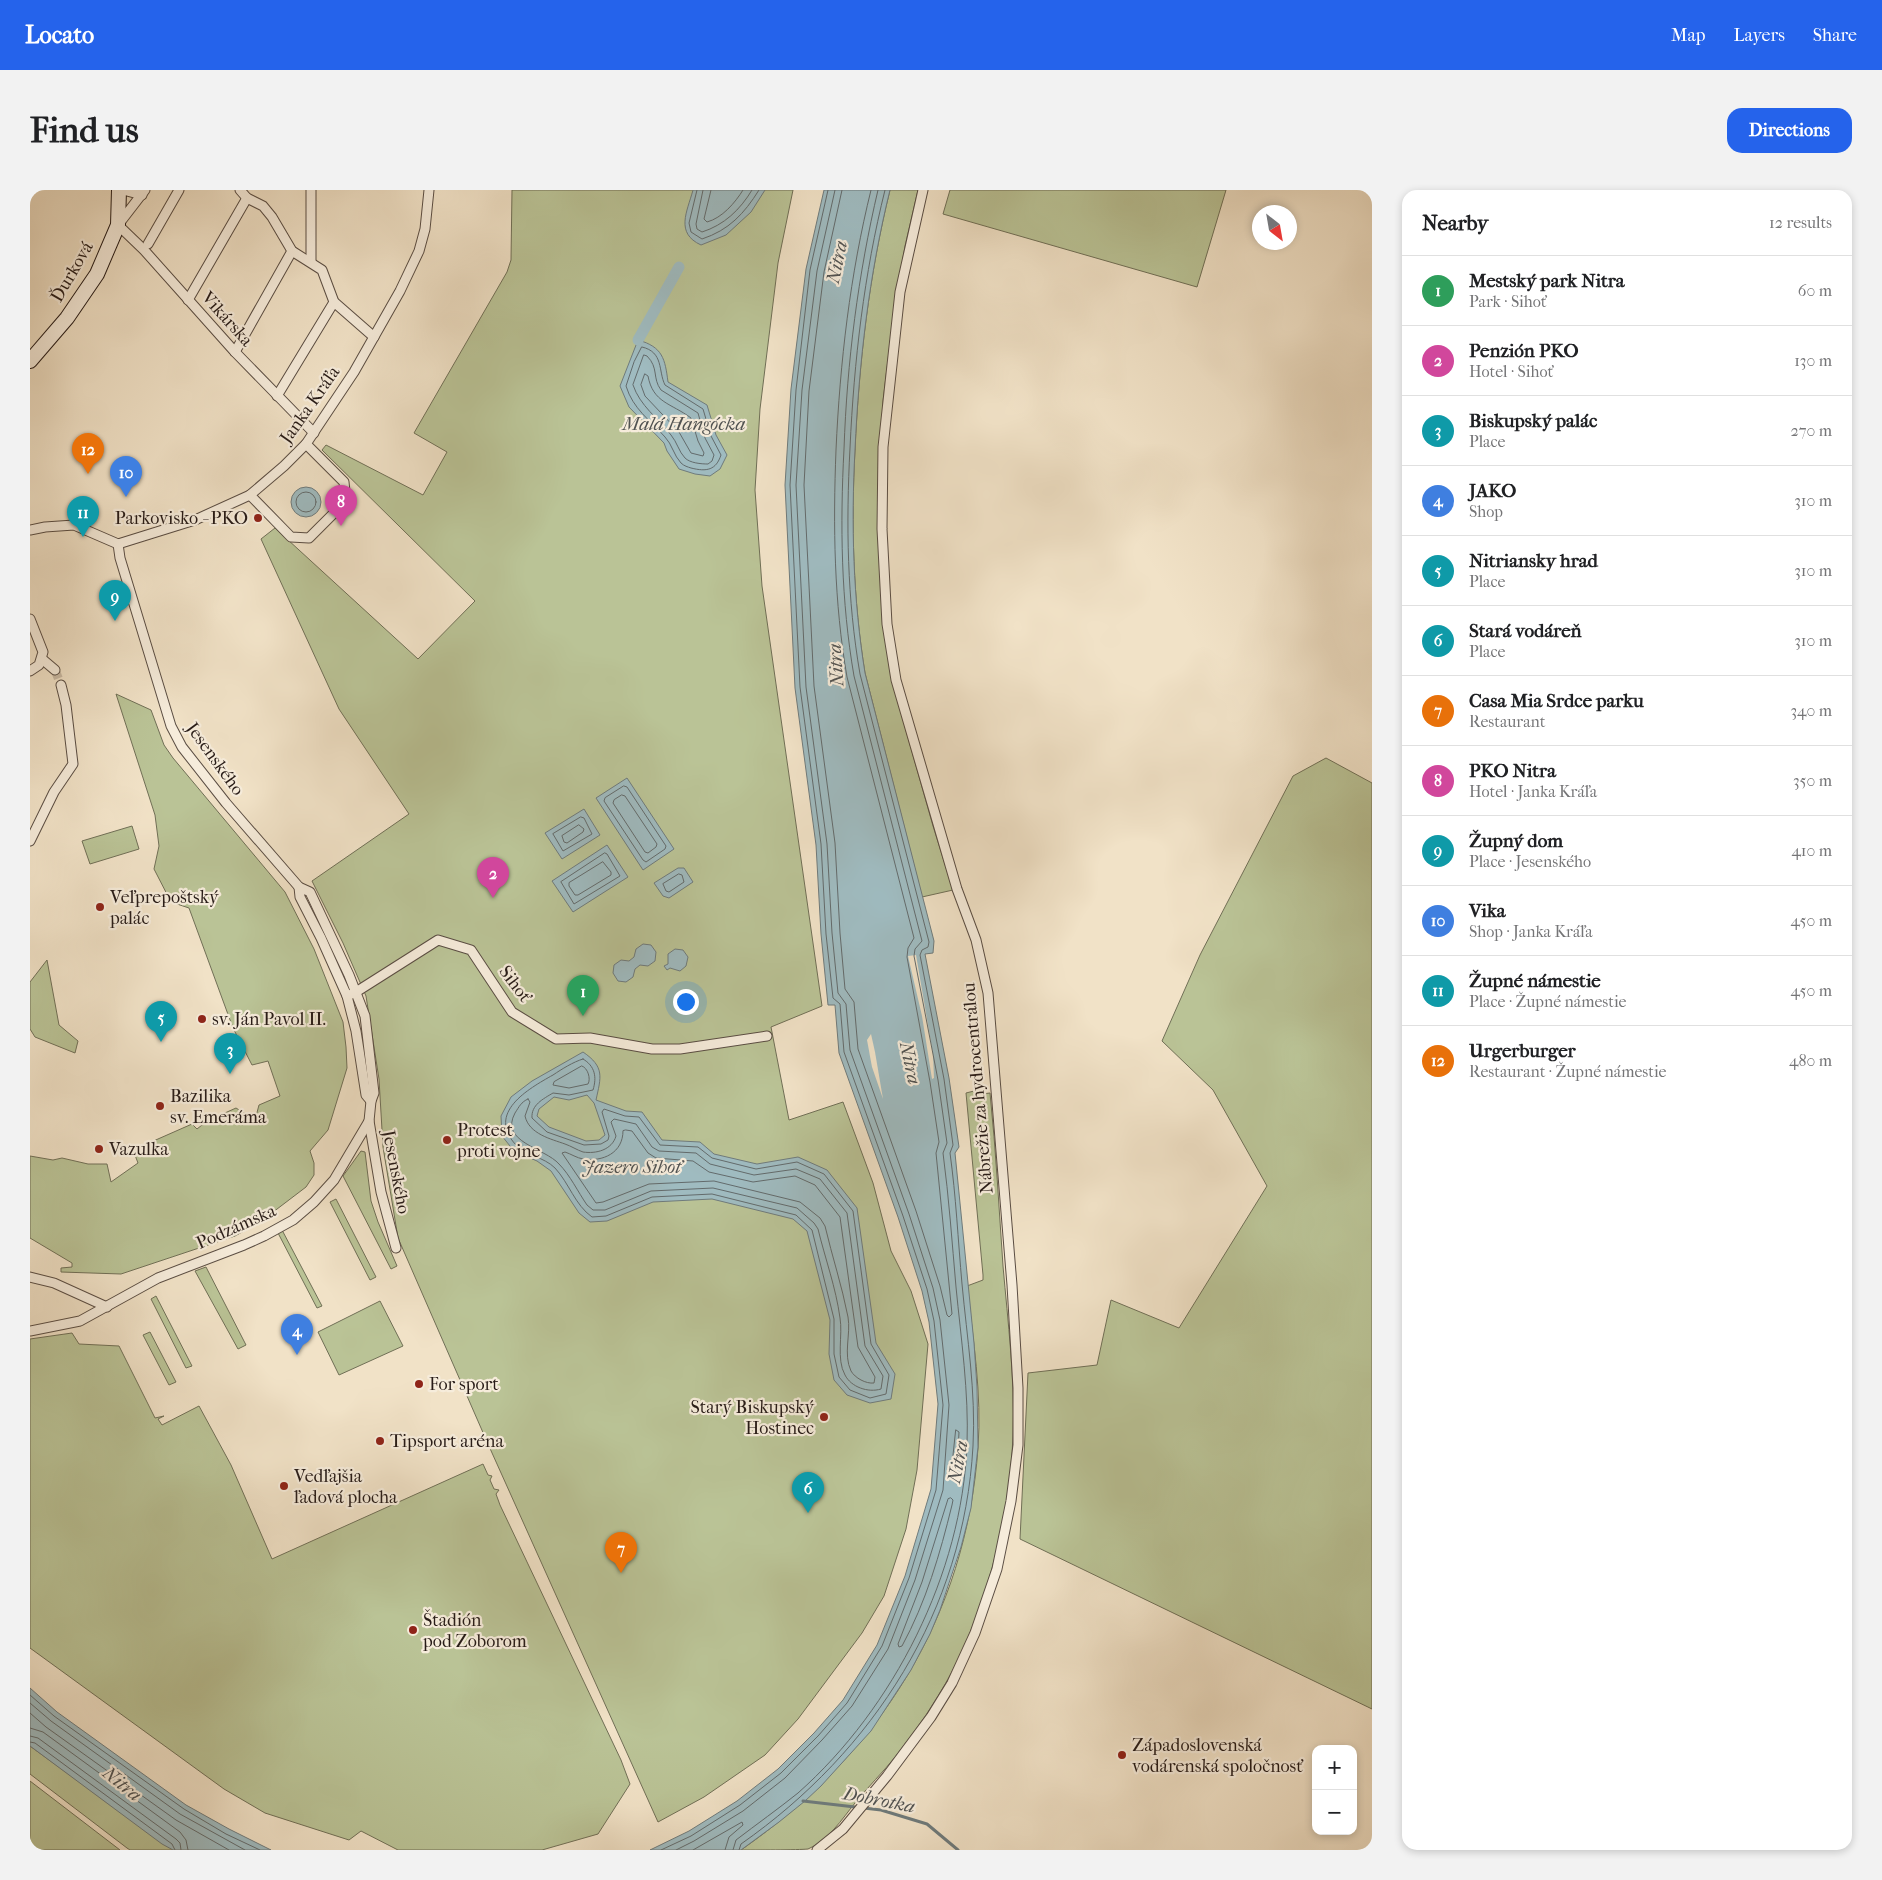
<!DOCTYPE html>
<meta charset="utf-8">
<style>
:root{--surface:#fff;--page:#f2f2f2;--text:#202124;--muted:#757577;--line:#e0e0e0;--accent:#2563eb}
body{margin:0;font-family:"IM FELL French Canon",serif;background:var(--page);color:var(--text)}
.controls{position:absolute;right:15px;bottom:15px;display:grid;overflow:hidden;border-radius:10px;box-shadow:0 2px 8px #0003}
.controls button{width:45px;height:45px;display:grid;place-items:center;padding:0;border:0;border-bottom:1px solid var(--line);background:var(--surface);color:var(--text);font:25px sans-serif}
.compass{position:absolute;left:1222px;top:15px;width:45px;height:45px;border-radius:50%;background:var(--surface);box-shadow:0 2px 8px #0003;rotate:149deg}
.you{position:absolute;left:655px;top:811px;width:18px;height:18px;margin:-12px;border:4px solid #fff;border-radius:50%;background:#1a73e8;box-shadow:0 0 0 8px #1a73e833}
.badge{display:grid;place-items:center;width:32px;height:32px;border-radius:50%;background:var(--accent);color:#fff;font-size:16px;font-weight:700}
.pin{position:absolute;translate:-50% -41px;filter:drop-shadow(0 1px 2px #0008)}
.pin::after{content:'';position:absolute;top:26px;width:18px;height:15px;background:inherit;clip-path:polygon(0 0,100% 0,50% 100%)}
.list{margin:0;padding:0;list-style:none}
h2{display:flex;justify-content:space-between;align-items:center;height:65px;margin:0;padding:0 20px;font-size:21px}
h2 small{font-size:16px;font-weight:400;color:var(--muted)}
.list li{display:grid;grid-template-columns:32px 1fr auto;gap:15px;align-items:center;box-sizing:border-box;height:70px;padding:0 20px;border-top:1px solid var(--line)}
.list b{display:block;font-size:19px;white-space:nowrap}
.list p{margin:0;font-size:16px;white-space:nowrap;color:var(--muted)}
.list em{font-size:16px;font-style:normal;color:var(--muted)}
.map{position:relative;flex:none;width:1342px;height:1660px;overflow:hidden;border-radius:15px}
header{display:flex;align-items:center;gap:30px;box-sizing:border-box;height:70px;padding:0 25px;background:var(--accent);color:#fff}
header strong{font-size:24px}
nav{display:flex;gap:28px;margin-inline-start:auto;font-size:18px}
.intro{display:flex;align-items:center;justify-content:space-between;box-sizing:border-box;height:120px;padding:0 30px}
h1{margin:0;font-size:35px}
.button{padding:12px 22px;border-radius:15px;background:var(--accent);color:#fff;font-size:18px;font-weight:700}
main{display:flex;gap:30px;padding:0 30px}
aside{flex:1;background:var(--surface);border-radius:15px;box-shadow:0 2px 8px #0003}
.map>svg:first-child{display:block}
.green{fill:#bac396;stroke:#706f56}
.water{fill:#9fbbc0;stroke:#6f7b7c;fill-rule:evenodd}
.pier{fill:#f1e2c7}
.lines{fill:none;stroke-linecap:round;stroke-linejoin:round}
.shore{stroke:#636b6c;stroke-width:1}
.stream{stroke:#6f7b7c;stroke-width:3}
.canal{stroke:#9fbbc0;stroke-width:11}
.street-tunnel{stroke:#c9baa4;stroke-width:9;stroke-dasharray:9 4.5;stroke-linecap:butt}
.street-casing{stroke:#5a4d43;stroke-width:11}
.secondary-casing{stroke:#271b17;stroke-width:16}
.street{stroke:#f6ecdb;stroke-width:9}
.secondary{stroke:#f6ecdb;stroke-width:14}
.poi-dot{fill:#8f2418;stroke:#f6ecdb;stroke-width:2}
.labels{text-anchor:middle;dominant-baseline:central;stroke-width:4.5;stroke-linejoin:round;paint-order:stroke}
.street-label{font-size:18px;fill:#271b17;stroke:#f6ecdb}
.poi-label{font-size:18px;fill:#271b17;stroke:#f6ecdb;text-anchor:start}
.water-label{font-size:19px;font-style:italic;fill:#515352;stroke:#f6ecdb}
</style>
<header>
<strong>Locato</strong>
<nav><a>Map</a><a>Layers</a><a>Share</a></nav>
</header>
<div class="intro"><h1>Find us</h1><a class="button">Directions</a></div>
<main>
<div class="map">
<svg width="1342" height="1660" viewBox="0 0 1342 1660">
<rect width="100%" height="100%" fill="#f1e2c7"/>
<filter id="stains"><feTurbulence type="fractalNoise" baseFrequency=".004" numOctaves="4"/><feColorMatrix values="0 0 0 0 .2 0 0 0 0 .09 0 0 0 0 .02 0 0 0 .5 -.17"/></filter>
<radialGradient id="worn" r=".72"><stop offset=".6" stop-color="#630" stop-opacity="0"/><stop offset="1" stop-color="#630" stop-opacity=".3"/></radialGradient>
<g class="green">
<polygon points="482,0 763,0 748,73 730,219 725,300 732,396 792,816 741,837 759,930 813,912 843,993 861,1061 881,1101 898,1154 887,1280 876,1339 854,1406 832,1443 768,1529 735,1565 674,1607 628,1632 458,1254 368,1048 353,957 349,889 336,806 313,753 282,691 379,624 309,519 231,349 245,338 388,469 445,411 292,260 296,255 393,305 417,262 384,243 477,82 481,70"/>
<path d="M860,0h28l-13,56 -12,73 -10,82 -3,63 16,231 37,131 20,64 -31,7 -57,-224c-12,-74 -14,-149 -10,-223 4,-88 14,-175 35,-260z"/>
<polygon points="920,0 1196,0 1167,97 913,24"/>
<polygon points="86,504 121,520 134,555 143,568 255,702 284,759 313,832 316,857 317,878 298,940 280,961 284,973 284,985 276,997 230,1032 205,1046 91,1084 31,1082 31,1078 42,1077 42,1073 0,1048 0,966 23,970 32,968 58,974 77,974 81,992 108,973 103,960 162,934 167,939 177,931 206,918 225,930 229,915 250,906 238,871 222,875 203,838 159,718 141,712 124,679 129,656 125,625"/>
<polygon points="1296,568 1342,593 1342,1519 990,1349 998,1183 1067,1175 1081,1110 1149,1138 1237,996 1183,900 1132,851 1170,765 1263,586"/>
<polygon points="102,636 109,659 60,674 52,651"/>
<polygon points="17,770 29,835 48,851 45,863 5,847 0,839 0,792"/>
<path d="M944,901l1,4 15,-2c6,58 9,116 13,173 5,57 12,113 10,169 -3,87 -30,189 -76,263 -12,20 -27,39 -41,58 -13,16 -28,31 -41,47 -13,16 -27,38 -47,46 -9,1 -55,1 -67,1 138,-96 225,-233 237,-402 4,-54 -5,-109 -11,-162l16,-6v-5l-17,-182z"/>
<polygon points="331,961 335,962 341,1011 348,1032 367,1076 361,1079 313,986"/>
<polygon points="306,1009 346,1087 340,1090 300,1012"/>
<polygon points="252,1040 292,1116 287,1118 248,1043"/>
<polygon points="176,1077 216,1155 208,1159 165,1081"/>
<polygon points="126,1106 162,1176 156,1178 121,1109"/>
<polygon points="350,1111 373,1156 309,1185 288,1142"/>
<polygon points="120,1142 146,1192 139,1195 113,1145"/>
<polygon points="42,1143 49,1154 89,1156 125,1228 134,1226 128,1229 132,1235 169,1216 201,1275 242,1369 453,1274 458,1285 462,1286 460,1290 464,1299 469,1300 466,1304 470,1315 591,1570 600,1594 568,1644 512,1660 368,1660 331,1641 319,1650 235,1623 194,1599 0,1458 0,1149"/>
<polygon points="0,1556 143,1660 100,1660 97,1658 0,1584"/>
<polygon points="0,1591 90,1660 0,1660"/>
</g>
<g class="water">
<path d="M663,0h72l-14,22 -25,23 -25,10c-26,-12 -14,-33 -8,-55z"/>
<path d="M794,0h66c-21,85 -31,172 -35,260 -4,74 -2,149 10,223l69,268 -1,12 -8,1 24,124 10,69 -4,6 19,190 3,44 1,60 -7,61 -10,39 -21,63 -10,24 -19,36 -40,61 -50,55 -16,15 -26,21 -38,28h-91l39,-19 48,-30 41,-32 36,-36 29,-33 34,-55 28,-69 26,-87 7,-85 -9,-82 -7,-31 -24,-74 -59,-164 -4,-48h-7l-7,-71 -5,-89 -21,-157 -10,-203 6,-96 15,-120z"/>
<path d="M608,150c25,7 27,19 30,42l39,23 9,30 11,20 -7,14 -10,7 -15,-2 -16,-5 -12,-18 -3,-8 -35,-36 -9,-21z"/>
<circle cx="276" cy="312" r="15"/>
<polygon points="597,588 644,659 613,680 566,608"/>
<polygon points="554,619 570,645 532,669 515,643"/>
<polygon points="577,655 598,687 543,722 522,691"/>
<polygon points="648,678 654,678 663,692 639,708 633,706 624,693"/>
<polygon points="613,754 621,755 626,762 625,771 618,776 610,775 605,779 603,787 596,792 588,791 583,783 584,775 591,770 599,771 604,767 606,759"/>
<polygon points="645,759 653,760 658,767 656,776 650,781 640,778 637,780 634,776 638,774 638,764"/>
<path d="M553,862c22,15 18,25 13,48l30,11 16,1 20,28 38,2 14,12 43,10 41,-7 29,13 30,38 19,135 19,31 -4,25 -21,4 -23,-8 -13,-15 -5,-26 1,-34 -23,-89 -14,-12 -81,-20 -59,3 -46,19 -17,1 -11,-9 -28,-42 -14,-10 -23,-10 -12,-15 -1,-20 10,-19 21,-16zM557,905l7,8 11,32 -6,5 -13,1 -37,-14 -12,-11 2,-7 15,-12 15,3z"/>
<polygon points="0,1498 27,1522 156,1615 199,1639 241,1660 143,1660 132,1654 0,1556"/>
</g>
<g class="pier">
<polygon points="886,765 903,864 904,888 902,889 892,826 878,766"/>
<polygon points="841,844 845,862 853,909 842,877 837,850"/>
</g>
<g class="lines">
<g class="shore">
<path d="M667,0l-8,33 2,9 11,7c27,-9 42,-25 57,-49"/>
<path d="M673,0l-7,34 1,5 5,3c22,-7 38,-22 50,-42"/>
<path d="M681,0l-7,29 3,3c15,-4 28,-19 36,-32"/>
<path d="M812,0l-18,82 -15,119 -5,94 10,201 21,157 5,90 5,56 9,13 4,47 58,162 24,75 7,29 2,2 3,-3 -16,-161 3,-11 -9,-60 -23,-125 1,-9 6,-10 -67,-261c-13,-75 -14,-151 -11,-227 4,-88 14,-175 35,-260"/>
<path d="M612,157c22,5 16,24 23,38l38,24 8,27 10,19c-5,15 -14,17 -30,13 -3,-1 -7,-2 -10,-5 -7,-7 -9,-19 -16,-26 -15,-17 -32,-28 -39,-51l8,-24z"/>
<path d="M614,165l3,1c12,12 5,22 14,34l37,23 7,25 9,17 -2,6 -4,3c-7,0 -18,-1 -23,-6 -6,-6 -8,-16 -14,-23 -13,-17 -31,-29 -38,-50z"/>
<path d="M615,184l3,2c5,27 23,27 43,42l7,23 6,12 -1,3 -12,-3 -12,-21 -34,-36 -4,-11z"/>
<circle cx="276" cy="312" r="10"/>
<polygon points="594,596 597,597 636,656 635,659 616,672 613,670 574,611 575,608"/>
<polygon points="592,605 595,606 627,654 626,657 618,663 615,662 583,613 584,610"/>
<polygon points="551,627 554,628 562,644 533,661 523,644"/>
<polygon points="549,635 554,639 553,642 537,653 534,652 532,646"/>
<polygon points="575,663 577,664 590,686 544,714 531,692"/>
<polygon points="573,672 581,682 581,685 548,705 545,705 539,696 539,693"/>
<polygon points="649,684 652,685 654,692 639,702 636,701 633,694"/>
<path d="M553,869c12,7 14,18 10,31l-24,5 -16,-2c-10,6 -22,12 -21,25l15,14 37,13 17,-1 7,-4 1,-4 -7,-24 2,-3 21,7 14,1 21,28 38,2 14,11 44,11 41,-7 27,12 29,37 18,133 18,31 -3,19 -16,4 -20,-8 -11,-13 -5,-23v-35l-22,-89 -16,-15 -84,-21 -60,3 -46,19 -14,1c-17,-12 -23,-34 -37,-49 -11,-11 -30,-13 -39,-23 -30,-32 12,-56 37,-70 9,-6 20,-13 30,-16z"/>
<path d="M552,876c6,2 9,13 6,18l-19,4 -16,-3 1,-3z"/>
<path d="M498,909l2,3 -5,14c4,18 26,23 40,28 6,2 12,6 18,8 13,2 29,-2 33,-16l-5,-14 3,-3 22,5 16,23 7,4 37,2 14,11 44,11 42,-6 24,10 27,34 18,133 18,30 -2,13c-13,4 -30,-2 -36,-14 -9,-16 -2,-40 -5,-57 -4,-30 -15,-60 -22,-89l-4,-6 -17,-15 -84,-20 -62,3 -46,19h-12l-6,-5c-9,-13 -17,-30 -28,-41 -14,-16 -60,-22 -44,-51 4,-6 6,-11 13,-14z"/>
<path d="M596,940l6,1 16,22 8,5 37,3 16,11 44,10 42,-6 20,9 25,32 18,130 17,30 -1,6c-8,1 -19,-5 -23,-12 -8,-17 0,-37 -3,-54 -6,-31 -16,-61 -23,-91l-5,-8 -20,-16 -86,-21 -65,3 -46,18 -7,1 -34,-50 3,-1c6,2 12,6 18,7 20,3 40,-6 40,-28z"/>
<polygon points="926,1240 929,1242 927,1278 924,1280 922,1277"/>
<path d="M921,1308l2,2 -1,5c-12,49 -26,97 -50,141l-3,1 -1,-3 24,-62 26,-83z"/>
<polyline points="0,1505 24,1526 154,1619 196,1644 230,1660"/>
<polyline points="0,1513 21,1531 150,1624 215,1660"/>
<polyline points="0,1523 16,1537 146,1630 199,1660"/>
<polyline points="0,1538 13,1542 150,1642 156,1650 158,1660"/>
<polyline points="0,1546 8,1548 146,1649 150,1653 151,1660"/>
<polyline points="0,1552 5,1553 142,1654 145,1660"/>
<polyline points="631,1660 661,1646 710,1615 751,1583 788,1546 817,1513 852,1456 879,1388 906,1300 913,1215 904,1131 897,1099 873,1026 814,862 810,814 803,808 796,744 791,654 770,497 760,295 766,200 780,80 798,0"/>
<polyline points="646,1660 664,1651 713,1621 755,1588 792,1550 822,1516 858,1459 885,1390 913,1300 919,1215 910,1130 903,1098 879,1024 820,860 816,814 808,803 802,743 797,654 776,497 766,295 772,200 787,81 805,0"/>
<polyline points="663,1660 712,1632 713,1635 699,1647 695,1660"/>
<path d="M703,1660l3,-10c21,-16 42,-31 62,-47 96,-85 164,-220 169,-348 2,-53 -6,-106 -11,-158 -4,-45 -7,-89 -13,-134l4,-10 -9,-63 -24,-124 1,-7 7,-8 -68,-265c-13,-75 -14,-151 -10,-227 3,-87 14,-174 34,-259"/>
<path d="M709,1660l2,-6c133,-93 223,-234 232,-398 3,-54 -6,-108 -11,-162 -4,-44 -6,-88 -12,-131l3,-8 -9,-66 -24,-124 2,-5 6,-3 1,-5 -69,-268c-13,-75 -14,-150 -10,-226 4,-87 14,-174 35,-258"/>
</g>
<polyline class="stream" points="773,1611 851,1620 897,1634 928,1660"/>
<polyline class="canal" points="608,150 649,77"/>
<polyline class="street-tunnel" points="25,480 31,495"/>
<g class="street-casing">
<g id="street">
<polyline points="93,0 112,5"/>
<polyline points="115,0 88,35 114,60 205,162 284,243"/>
<polyline points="210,0 217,8 233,16 242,27 262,61 292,80 304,112 344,147"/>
<polyline points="118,54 149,0"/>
<polyline points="281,72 281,0"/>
<polyline points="158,110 217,8"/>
<polyline points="205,162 262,61"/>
<polyline points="247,206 304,112"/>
<polyline points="220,305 261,347 279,348 316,311 314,292 276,254"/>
<polyline points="0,340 15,337 44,335 88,354"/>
<polyline points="88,354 90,368 141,536 152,557 196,613 269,697 280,702 319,785 335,826 344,903 341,911 339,931 351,1002 366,1058"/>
<polyline points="88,354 165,330 220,305 254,276 276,254 324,182 370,101 389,61 395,39 399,0"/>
<polyline points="0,429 13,462 9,475 0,481"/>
<polyline points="12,469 25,480"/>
<polyline points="0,651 24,602 43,574 36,515 31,495"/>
<polyline points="269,697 270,707 291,748 317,806 326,841 336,905 341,911"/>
<polyline points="317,806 326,802 408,750 441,760 482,822 526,849 560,848 622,859 650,859 737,846"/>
<polyline points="0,1087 24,1093 77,1117"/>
<polyline points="0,1141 50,1131 128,1088 214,1055 234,1046 263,1030 284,1012 304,990 339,931"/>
<polyline points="787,1660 813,1639 857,1586 901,1527 922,1493 945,1443 967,1379 981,1311 988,1255 988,1198 982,1095 958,803 946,750 927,699 866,490 857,434 852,339 853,257 870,102 893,0"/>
</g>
</g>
<g class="secondary-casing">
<polyline id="secondary" points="0,171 37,128 67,84 88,35 89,0"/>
</g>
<use href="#street" class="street"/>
<use href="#secondary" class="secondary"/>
</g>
<g class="poi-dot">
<circle cx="228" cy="328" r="5"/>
<circle cx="70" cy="717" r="5"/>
<circle cx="172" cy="829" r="5"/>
<circle cx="130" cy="916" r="5"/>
<circle cx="417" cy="950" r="5"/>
<circle cx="69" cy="959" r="5"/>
<circle cx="389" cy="1194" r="5"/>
<circle cx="794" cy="1227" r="5"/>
<circle cx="350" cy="1251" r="5"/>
<circle cx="254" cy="1296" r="5"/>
<circle cx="383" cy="1440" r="5"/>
<circle cx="1092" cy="1565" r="5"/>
</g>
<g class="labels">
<g class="street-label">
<text transform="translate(42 82) rotate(-60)">Ďurková</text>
<text transform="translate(197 129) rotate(48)">Vikárska</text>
<text transform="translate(280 215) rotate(-55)">Janka Kráľa</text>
<text transform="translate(185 569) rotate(54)">Jesenského</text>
<text transform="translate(485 794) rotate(53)">Sihoť</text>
<text transform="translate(948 898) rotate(-95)">Nábrežie za hydrocentrálou</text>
<text transform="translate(366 982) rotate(79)">Jesenského</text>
<text transform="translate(206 1037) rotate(-24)">Podzámska</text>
</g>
<g class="poi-label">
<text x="218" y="328" text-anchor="end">Parkovisko - PKO</text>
<text x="80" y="707">Veľprepoštský<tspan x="80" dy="21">palác</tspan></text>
<text x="182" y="829">sv. Ján Pavol II.</text>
<text x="140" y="906">Bazilika<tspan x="140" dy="21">sv. Emeráma</tspan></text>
<text x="427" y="940">Protest<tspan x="427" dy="21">proti vojne</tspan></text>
<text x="79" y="959">Vazulka</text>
<text x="399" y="1194">For sport</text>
<text x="784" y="1217" text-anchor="end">Starý Biskupský<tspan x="784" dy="21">Hostinec</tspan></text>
<text x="360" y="1251">Tipsport aréna</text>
<text x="264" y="1286">Vedľajšia<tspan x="264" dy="21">ľadová plocha</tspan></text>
<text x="393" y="1430">Štadión<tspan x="393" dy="21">pod Zoborom</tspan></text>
<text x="1102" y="1555">Západoslovenská<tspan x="1102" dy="21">vodárenská spoločnosť</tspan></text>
</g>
<g class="water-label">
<text transform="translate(807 72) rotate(-78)">Nitra</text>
<text x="654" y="234">Malá Hangócka</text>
<text transform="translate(806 475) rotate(-94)">Nitra</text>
<text transform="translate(880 873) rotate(78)">Nitra</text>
<text x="601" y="977">Jazero Sihoť</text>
<text transform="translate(928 1272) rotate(-79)">Nitra</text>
<text transform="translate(92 1594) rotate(39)">Nitra</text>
<text transform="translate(849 1610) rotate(11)">Dobrotka</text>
</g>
</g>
<rect width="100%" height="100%" filter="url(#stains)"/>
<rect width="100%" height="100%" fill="url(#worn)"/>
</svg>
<div class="controls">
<button>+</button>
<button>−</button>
</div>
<svg class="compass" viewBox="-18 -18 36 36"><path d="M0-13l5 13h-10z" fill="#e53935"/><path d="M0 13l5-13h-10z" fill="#757577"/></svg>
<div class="you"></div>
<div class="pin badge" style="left:553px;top:826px;background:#2e9e5b">1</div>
<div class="pin badge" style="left:463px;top:708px;background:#d1479c">2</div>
<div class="pin badge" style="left:200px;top:884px;background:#0f9aa8">3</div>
<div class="pin badge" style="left:267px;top:1165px;background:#3f7fe0">4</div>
<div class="pin badge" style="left:131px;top:852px;background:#0f9aa8">5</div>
<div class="pin badge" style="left:778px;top:1323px;background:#0f9aa8">6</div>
<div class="pin badge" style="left:591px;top:1383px;background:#e8710a">7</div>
<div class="pin badge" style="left:311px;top:336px;background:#d1479c">8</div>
<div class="pin badge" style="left:85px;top:431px;background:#0f9aa8">9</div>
<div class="pin badge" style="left:96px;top:307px;background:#3f7fe0">10</div>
<div class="pin badge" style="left:53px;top:347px;background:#0f9aa8">11</div>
<div class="pin badge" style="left:58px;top:284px;background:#e8710a">12</div>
</div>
<aside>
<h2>Nearby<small>12 results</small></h2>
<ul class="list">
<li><span class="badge" style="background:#2e9e5b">1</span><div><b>Mestský park Nitra</b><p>Park · Sihoť</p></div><em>60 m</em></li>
<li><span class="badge" style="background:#d1479c">2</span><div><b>Penzión PKO</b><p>Hotel · Sihoť</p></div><em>130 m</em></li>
<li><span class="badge" style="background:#0f9aa8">3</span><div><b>Biskupský palác</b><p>Place</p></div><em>270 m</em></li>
<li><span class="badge" style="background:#3f7fe0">4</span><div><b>JAKO</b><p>Shop</p></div><em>310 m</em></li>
<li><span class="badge" style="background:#0f9aa8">5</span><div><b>Nitriansky hrad</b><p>Place</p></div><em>310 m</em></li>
<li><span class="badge" style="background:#0f9aa8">6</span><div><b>Stará vodáreň</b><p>Place</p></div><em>310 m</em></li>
<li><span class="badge" style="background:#e8710a">7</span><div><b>Casa Mia Srdce parku</b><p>Restaurant</p></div><em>340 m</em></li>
<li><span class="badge" style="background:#d1479c">8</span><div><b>PKO Nitra</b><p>Hotel · Janka Kráľa</p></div><em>350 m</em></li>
<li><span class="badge" style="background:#0f9aa8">9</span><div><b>Župný dom</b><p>Place · Jesenského</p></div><em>410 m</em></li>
<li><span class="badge" style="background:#3f7fe0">10</span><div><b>Vika</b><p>Shop · Janka Kráľa</p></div><em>450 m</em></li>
<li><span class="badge" style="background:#0f9aa8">11</span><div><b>Župné námestie</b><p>Place · Župné námestie</p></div><em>450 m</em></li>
<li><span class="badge" style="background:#e8710a">12</span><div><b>Urgerburger</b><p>Restaurant · Župné námestie</p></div><em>480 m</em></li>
</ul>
</aside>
</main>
